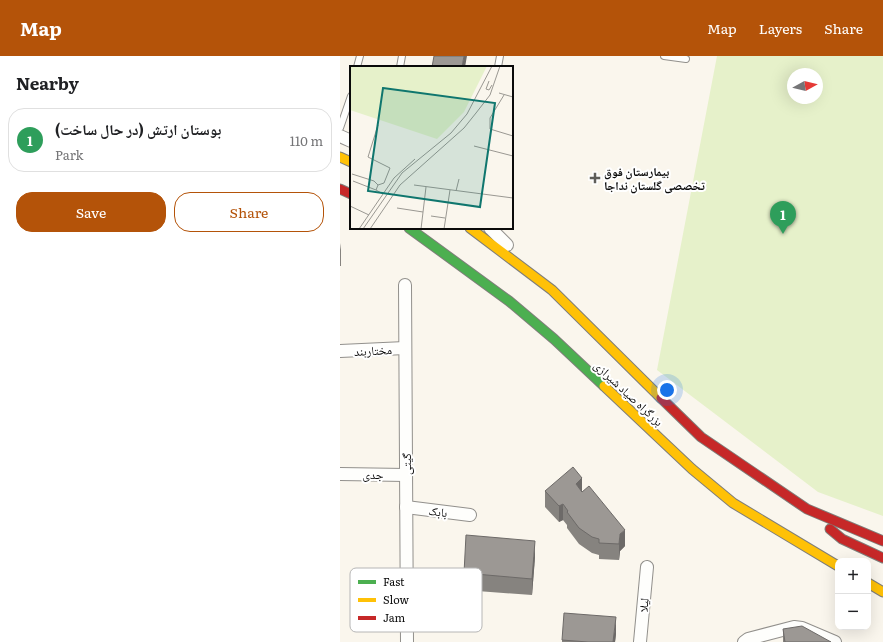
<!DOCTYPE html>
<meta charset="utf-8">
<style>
:root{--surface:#fff;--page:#f6f6f6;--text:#202124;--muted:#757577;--line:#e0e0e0;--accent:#b45309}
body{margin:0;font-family:Literata,"Noto Naskh Arabic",serif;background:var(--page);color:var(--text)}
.controls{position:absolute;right:12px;bottom:12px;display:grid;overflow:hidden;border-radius:8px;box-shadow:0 4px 16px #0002}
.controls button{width:36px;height:36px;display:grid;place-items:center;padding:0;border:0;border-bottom:1px solid var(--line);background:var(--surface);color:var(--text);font:20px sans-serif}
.compass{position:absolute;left:447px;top:12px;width:36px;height:36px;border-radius:50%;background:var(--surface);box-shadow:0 4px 16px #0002;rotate:82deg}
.you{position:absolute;left:327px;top:334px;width:14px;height:14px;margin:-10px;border:3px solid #fff;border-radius:50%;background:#1a73e8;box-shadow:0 0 0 6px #1a73e833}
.badge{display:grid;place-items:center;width:26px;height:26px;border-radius:50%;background:var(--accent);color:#fff;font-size:13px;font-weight:700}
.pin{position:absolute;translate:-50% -33px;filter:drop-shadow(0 1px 2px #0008)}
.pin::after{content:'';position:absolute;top:21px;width:14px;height:12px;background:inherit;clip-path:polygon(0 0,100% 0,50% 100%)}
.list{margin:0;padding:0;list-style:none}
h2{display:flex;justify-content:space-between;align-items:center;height:52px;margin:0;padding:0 16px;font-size:17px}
h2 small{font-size:13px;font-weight:400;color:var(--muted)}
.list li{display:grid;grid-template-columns:26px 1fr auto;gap:12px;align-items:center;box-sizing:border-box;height:64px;margin:0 8px 8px;padding:0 8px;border:1px solid var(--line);border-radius:16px}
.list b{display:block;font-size:15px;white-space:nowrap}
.list p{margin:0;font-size:13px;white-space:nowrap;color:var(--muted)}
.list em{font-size:13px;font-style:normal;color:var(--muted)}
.actions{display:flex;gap:8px;padding:12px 16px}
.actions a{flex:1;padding:9px 0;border:1px solid var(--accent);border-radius:16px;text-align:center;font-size:14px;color:var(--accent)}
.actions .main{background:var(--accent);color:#fff}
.map{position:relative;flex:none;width:543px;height:586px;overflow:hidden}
header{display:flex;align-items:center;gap:24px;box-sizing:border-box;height:56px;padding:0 20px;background:var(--accent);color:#fff}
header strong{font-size:19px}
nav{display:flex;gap:22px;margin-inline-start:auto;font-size:14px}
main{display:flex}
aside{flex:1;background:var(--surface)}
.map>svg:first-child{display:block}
.green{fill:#e6f1ca;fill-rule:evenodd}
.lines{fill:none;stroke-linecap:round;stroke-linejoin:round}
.lane-casing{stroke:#92908c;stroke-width:8}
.street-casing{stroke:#92908c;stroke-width:14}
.fast-casing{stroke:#7f7e7a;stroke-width:11}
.slow-casing{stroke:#7f7e7a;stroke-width:11}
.jam-casing{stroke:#7f7e7a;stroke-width:11}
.lane{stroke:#fefefc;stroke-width:6}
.street{stroke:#fefefc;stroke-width:12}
.fast{stroke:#4caf50;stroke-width:9}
.slow{stroke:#ffc107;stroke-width:9}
.jam{stroke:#c62828;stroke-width:9}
.wall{fill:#86837f}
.shaded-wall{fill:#6d6a68}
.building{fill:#9c9894;stroke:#6d6a68}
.poi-dot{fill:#5e5d59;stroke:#fff;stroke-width:1.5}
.labels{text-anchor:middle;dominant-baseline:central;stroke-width:4;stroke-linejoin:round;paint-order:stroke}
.poi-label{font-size:12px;font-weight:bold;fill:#0a0a0a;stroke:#fff;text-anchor:start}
.street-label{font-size:12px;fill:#0a0a0a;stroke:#fff}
.inset-road{fill:none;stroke:#9a9892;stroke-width:1}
.view{fill:#0f766e;fill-opacity:0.15;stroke:#0f766e;stroke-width:2}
.inset-edge{fill:none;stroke:#0a0a0a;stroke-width:2}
.key{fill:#fff;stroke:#b6b6b6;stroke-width:1}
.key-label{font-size:11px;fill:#0a0a0a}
</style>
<header>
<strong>Map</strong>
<nav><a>Map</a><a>Layers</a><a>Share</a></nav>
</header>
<main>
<aside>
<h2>Nearby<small></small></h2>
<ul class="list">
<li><span class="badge" style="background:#2e9e5b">1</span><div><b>بوستان ارتش (در حال ساخت)</b><p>Park</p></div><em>110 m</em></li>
</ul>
<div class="actions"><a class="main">Save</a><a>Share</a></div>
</aside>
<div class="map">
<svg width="543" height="586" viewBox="0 0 543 586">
<rect width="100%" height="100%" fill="#faf6ed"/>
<path class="green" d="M377,0h166v460l-65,-24 -161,-122zM453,18h24v24h-24z"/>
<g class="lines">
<g class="lane-casing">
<g id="lane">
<polyline points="324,0 346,3"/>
<polyline points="17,11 20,0"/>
<polyline points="60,11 62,0"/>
<polyline points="158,11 160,0"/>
<polyline points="0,72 11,40"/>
</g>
</g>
<g class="street-casing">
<g id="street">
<polyline points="0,80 11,85"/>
<polyline points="150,172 167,189"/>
<polyline points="65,229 67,586"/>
<polyline points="0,295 65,292"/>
<polyline points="0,418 66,419"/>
<polyline points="66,451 130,459"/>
<polyline points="300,586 307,511"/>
<polyline points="404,586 408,583 454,571 462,572 495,586"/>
</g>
</g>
<g class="fast-casing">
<polyline id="fast" points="69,172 169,245 214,283 264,330"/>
</g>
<g class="slow-casing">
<g id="slow">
<polyline points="0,101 11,106"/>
<polyline points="130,172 212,234 321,342"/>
<polyline points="264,330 352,413 393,447 498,510"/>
<polyline points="528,527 543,536"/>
</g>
</g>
<g class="jam-casing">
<g id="jam">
<polyline points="0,133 11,138"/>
<polyline points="321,342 361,381 467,453 543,485"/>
<polyline points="490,473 502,483 543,502"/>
</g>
</g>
<use href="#lane" class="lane"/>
<use href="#street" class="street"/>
<use href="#fast" class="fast"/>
<use href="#slow" class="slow"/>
<use href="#jam" class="jam"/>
</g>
<g class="wall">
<polygon points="0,187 1,194 1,210 0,210"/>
<polygon points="205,435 242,436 285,490 280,495 279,504 259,503 259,499 252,497 239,488 227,472 227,469 223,464 219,466 205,451"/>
<polygon points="195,501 192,539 124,534 124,517"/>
<polygon points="443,573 491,586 443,586"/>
<polygon points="276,578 275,586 222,586 222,584"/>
</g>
<g class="shaded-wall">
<polygon points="124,0 127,0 125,11 122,11"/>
<polygon points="242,422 242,438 236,428"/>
<polygon points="223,448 223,464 219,466 219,450"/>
<polygon points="285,474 285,490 280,495 279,504 279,488 280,478"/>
<polygon points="195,485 195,501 192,539 192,523"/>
<polygon points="276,561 276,578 275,586 273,586"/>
</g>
<g class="building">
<polygon points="94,0 124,0 122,11 92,11"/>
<polygon points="233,411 242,422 236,428 242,436 249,430 285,474 280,478 279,488 259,487 259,483 252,481 239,472 227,456 228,455 223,448 219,450 205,435"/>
<polygon points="126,479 195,485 192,523 124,517"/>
<polygon points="224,557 276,561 273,586 248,586 222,584"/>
<polygon points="462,570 491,586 445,586 443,573"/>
</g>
<path class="poi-dot" d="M253 116h4v4h4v4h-4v4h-4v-4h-4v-4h4z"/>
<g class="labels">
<g class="poi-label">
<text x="264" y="115">بیمارستان فوق<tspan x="264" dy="14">تخصصی گلستان نداجا</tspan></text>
</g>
<g class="street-label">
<text transform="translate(33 294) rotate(-3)">مختاربند</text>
<text transform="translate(289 337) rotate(43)">بزرگراه صیاد شیرازی</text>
<text transform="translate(66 408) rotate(-90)">گیتی</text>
<text transform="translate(33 418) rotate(1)">جدی</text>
<text transform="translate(98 455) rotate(7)">بابک</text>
<text transform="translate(303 549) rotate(-85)">لیلا</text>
</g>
</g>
<g transform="translate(10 10)">
<rect width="163" height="163" fill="#faf6ed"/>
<path d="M0,0h137l-23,46 -27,27 -87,-29z" fill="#e6f1ca"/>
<path class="inset-road" d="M139,15l-3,8 3,1 3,-5M149,27l14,4M154,29l-14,23v11l23,7M28,59l-10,32 22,11 -6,15 -6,2 -2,5 7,4M124,80l39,10M2,108l22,7 4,4M3,115l23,9M64,119l99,13M106,125l3,-12M0,140l19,9M47,142l26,4M81,150l14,2M9,163l35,-51 21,-19M13,163l39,-56 49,-40 16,-19 25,-48M20,163l30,-44 64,-57 12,-15 14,-18 10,-29M71,163l5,-42M94,163l6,-39"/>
<path class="view" d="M33,22l112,15 -15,104 -112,-16z"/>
<rect width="163" height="163" class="inset-edge"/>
</g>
<rect x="10" y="512" width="132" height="64" rx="6" class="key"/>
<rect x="18" y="524" width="18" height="4" fill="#4caf50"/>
<rect x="18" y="542" width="18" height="4" fill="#ffc107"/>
<rect x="18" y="560" width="18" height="4" fill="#c62828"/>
<g class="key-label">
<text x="43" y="530">Fast</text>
<text x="43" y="548">Slow</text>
<text x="43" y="566">Jam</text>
</g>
</svg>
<div class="controls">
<button>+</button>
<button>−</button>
</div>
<svg class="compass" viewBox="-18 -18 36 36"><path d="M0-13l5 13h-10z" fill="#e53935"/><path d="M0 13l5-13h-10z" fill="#757577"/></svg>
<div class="you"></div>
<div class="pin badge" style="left:443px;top:178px;background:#2e9e5b">1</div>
</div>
</main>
